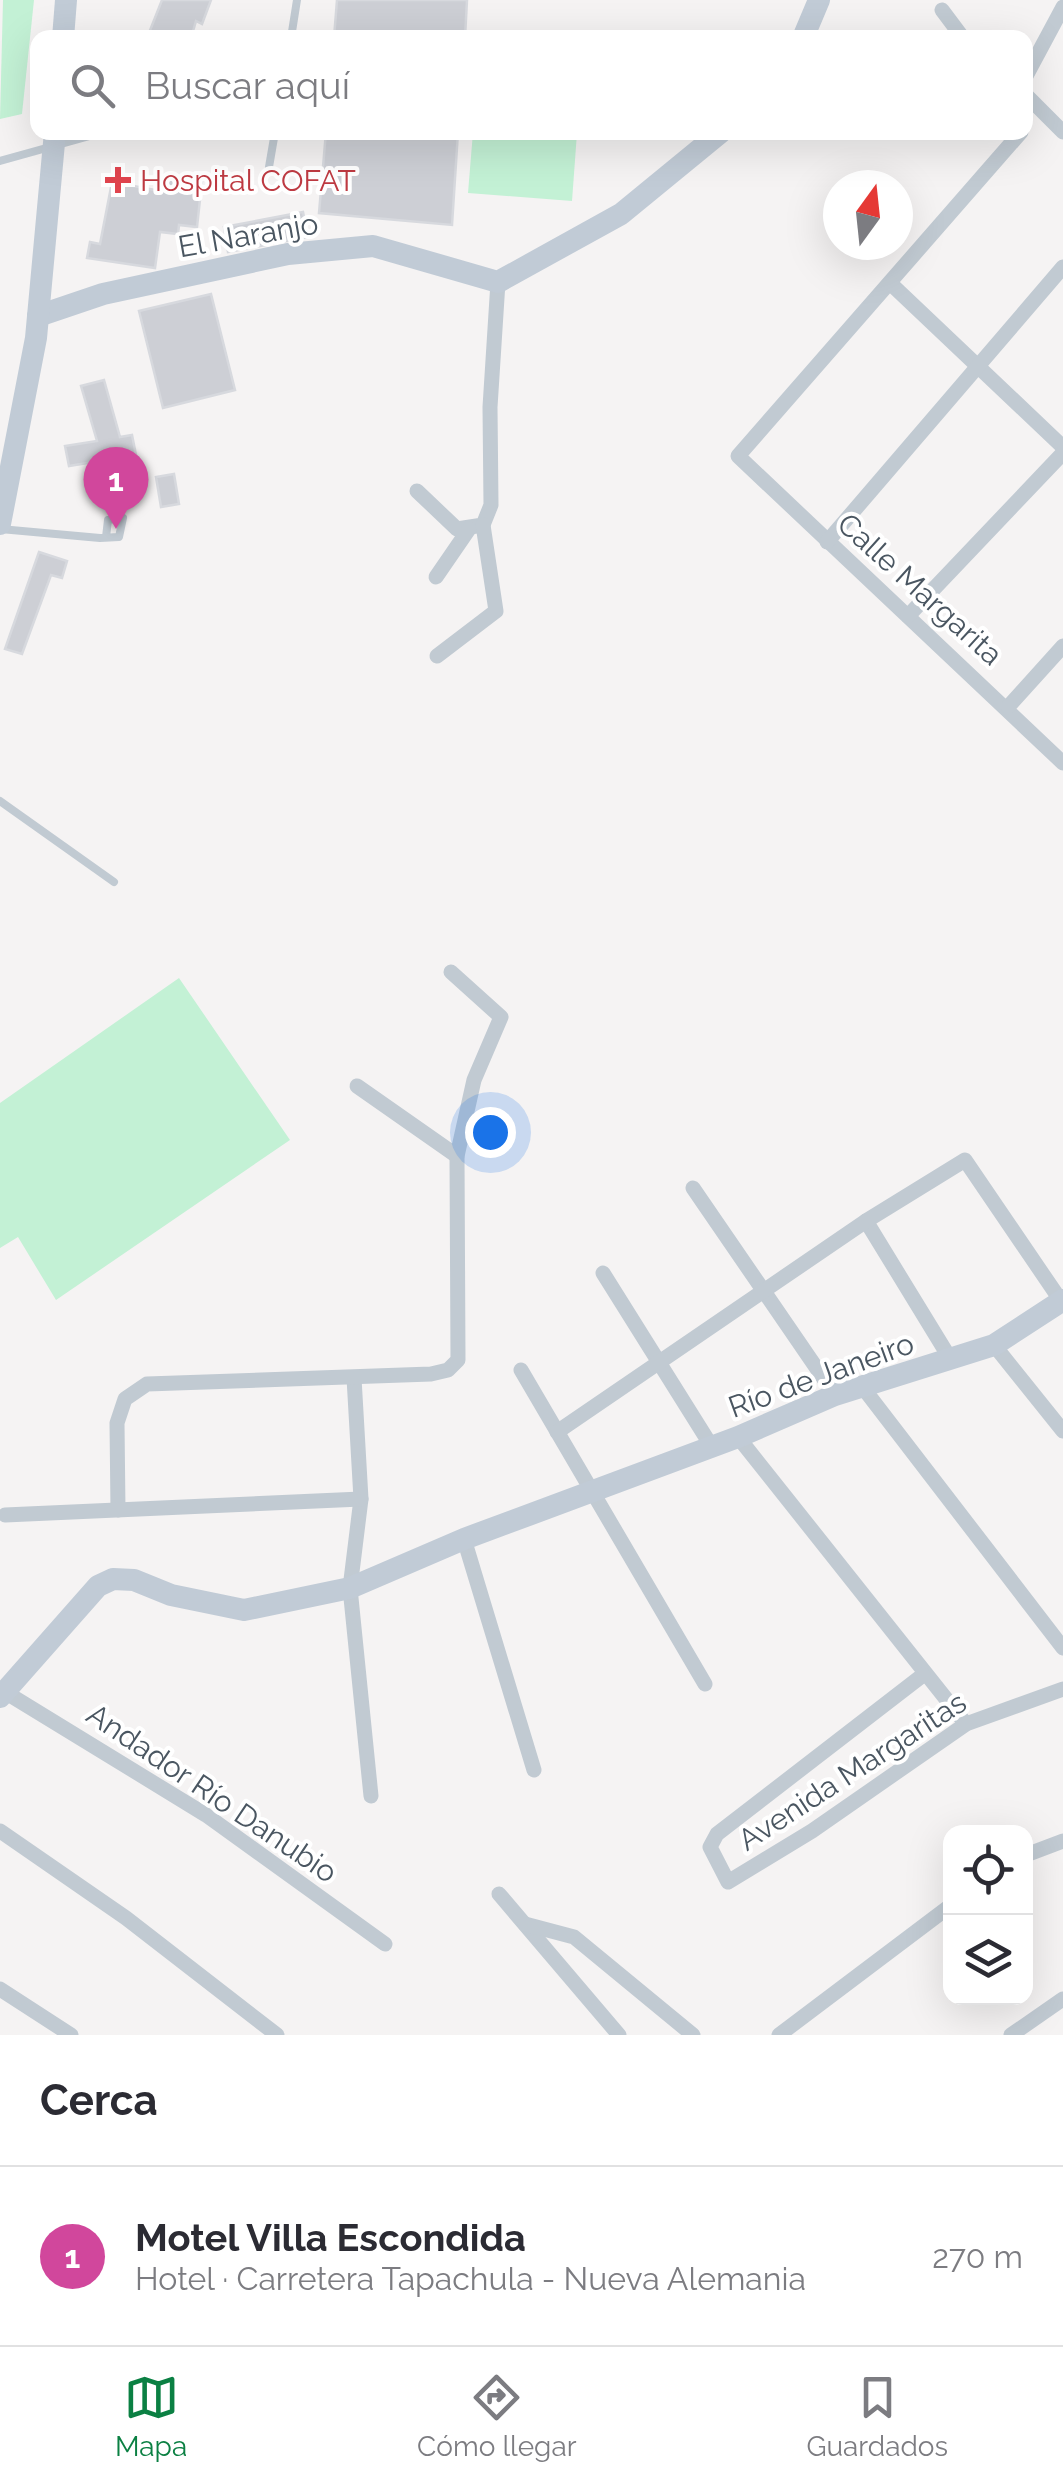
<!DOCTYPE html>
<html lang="es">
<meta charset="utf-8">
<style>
:root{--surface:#fff;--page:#f7f7f7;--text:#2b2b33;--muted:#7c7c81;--line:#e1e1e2;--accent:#0b8043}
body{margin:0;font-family:Raleway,sans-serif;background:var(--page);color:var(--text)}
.controls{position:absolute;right:30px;bottom:30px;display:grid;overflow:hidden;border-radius:20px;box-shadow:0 10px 40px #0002}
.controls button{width:90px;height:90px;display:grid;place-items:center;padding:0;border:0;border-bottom:2px solid var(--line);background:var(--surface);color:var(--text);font:50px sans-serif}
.compass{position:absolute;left:823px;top:170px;width:90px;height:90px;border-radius:50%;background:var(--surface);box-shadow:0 10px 40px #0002;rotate:15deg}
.you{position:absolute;left:490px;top:1132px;width:35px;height:35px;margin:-25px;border:8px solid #fff;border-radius:50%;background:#1a73e8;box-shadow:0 0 0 15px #1a73e833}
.badge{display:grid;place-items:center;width:65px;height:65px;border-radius:50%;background:var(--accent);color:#fff;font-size:32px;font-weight:700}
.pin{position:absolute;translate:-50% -82px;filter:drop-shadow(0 2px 5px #0008)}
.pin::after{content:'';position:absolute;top:52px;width:35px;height:30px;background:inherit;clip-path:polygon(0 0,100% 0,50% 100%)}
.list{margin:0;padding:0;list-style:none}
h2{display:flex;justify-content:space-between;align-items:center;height:130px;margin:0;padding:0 40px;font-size:42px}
h2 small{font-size:32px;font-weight:400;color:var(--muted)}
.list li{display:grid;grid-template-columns:65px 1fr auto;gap:30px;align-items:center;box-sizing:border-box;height:180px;padding:0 40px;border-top:2px solid var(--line)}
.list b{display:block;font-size:38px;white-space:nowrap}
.list p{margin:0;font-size:32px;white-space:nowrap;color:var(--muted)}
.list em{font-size:32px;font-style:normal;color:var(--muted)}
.icon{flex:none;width:55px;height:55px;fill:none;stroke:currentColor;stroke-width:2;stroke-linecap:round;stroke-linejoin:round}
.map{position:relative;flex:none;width:1063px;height:2035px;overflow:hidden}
.search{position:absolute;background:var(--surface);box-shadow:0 10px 40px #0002;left:30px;right:30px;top:30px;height:110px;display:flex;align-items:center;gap:25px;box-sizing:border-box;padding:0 35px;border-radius:20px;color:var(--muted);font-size:38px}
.sheet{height:310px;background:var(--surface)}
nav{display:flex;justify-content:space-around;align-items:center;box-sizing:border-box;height:140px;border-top:2px solid var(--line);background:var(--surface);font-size:28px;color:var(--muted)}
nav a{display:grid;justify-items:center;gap:5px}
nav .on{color:var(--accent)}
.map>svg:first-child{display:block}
.green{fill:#c3f1d5}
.building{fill:#cdcfd5;stroke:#d7d9de;stroke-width:2.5}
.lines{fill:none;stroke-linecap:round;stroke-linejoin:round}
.lane{stroke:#c1cad2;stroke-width:8}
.street{stroke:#c1cad2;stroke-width:15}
.secondary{stroke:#c1cbd6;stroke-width:22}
.health-dot{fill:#e0444e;stroke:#fff;stroke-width:4}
.labels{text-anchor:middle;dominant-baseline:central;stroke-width:8;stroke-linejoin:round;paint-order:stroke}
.health-label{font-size:30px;fill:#be3a42;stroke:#fff;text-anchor:start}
.street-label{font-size:30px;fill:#4a5661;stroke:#fff}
</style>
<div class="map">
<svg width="1063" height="2035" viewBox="0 0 1063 2035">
<rect width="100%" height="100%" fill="#f5f3f3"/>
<g class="green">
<polygon points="3,0 34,0 22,114 0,119"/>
<polygon points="473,132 577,133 572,201 468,193"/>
<polygon points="179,978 290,1140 56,1300 18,1237 0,1248 0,1103"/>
</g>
<g class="building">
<polygon points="162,0 211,0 202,24 196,21 191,38 147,38"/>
<polygon points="337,0 467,0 465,38 334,38"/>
<polygon points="326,132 458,132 452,225 319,213"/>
<polygon points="166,177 202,181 197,227 179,225 178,234 160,232 155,268 87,258 90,242 100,244 112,182 155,190 164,189"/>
<polygon points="303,212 308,237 228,252 224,227"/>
<polygon points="211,294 235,390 163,408 139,311"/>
<polygon points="104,380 120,437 132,435 136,455 69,466 65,446 97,441 81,386"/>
<polygon points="174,474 179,504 161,507 156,477"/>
<polygon points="39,552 67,561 62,578 51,575 22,654 5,649"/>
</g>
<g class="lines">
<g class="lane">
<polyline points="291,38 297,0"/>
<polyline points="0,161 104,132"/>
<polyline points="269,167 275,132"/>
<polyline points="0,529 100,538 119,537 123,518 108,520 106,537"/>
<polyline points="0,801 114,882"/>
</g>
<g class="street">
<polyline points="942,10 963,38"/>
<polyline points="1026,76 1063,7"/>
<polyline points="1026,95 1063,132"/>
<polyline points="1021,132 738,456 1063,763"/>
<polyline points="890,283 1063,447"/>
<polyline points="417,491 457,529 483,525 491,505 490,407 498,282"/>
<polyline points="827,542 1063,267"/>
<polyline points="436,577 469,529"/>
<polyline points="908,616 1063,453"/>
<polyline points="437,656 496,611 483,525"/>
<polyline points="1008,707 1063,646"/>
<polyline points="357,1086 457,1156"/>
<polyline points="693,1188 835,1395"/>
<polyline points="866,1221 951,1360"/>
<polyline points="603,1273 712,1447"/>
<polyline points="994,1345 1063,1431"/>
<polyline points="521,1370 705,1684"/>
<polyline points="354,1378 361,1499 350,1588 371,1796"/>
<polyline points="864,1389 1063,1648"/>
<polyline points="557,1432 866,1221 965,1160 1061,1301"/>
<polyline points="738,1437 966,1724"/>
<polyline points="118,1510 117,1423 125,1399 147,1384 431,1374 448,1370 458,1360 457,1156 474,1080 501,1017 451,972"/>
<polyline points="5,1515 361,1499"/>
<polyline points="464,1539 534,1770"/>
<polyline points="923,1675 717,1834 710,1847 728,1882 812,1831 966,1724 1063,1689"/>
<polyline points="5,1692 206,1815 385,1944"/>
<polyline points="0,1831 126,1918 277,2035"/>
<polyline points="1026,1855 1063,1841"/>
<polyline points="499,1894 619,2035"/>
<polyline points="525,1924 574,1937 693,2035"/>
<polyline points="0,1989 71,2035"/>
<polyline points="779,2035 950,1906"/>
<polyline points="1011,2035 1063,1999"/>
</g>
<g class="secondary">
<polyline points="63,38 66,0"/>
<polyline points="803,38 819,0"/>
<polyline points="38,316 103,294 288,254 373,246 498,282 621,214 721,132"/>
<polyline points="0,524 36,338 55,132"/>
<polyline points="0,1697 98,1586 113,1579 134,1580 171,1595 244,1610 350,1588 464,1539 738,1437 835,1395 994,1345 1063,1300"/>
</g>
</g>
<path class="health-dot" d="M113 165h10v10h10v10h-10v10h-10v-10h-10v-10h10z"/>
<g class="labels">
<g class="health-label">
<text x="140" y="180">Hospital COFAT</text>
</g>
<g class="street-label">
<text transform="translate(248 235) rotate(-10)">El Naranjo</text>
<text transform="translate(920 589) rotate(42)">Calle Margarita</text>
<text transform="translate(821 1375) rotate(-20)">Río de Janeiro</text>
<text transform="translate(852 1771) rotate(-33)">Avenida Margaritas</text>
<text transform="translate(212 1793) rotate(34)">Andador Río Danubio</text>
</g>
</g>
</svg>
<div class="controls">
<button><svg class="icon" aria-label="locate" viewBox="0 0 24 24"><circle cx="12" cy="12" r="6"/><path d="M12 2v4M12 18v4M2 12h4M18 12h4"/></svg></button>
<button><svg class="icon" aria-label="layers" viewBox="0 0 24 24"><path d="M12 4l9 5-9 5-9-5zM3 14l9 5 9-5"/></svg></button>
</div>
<svg class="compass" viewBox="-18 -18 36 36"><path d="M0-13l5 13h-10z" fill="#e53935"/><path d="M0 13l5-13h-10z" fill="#7c7c81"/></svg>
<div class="you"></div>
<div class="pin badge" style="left:116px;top:529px;background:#d1479c">1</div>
<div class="search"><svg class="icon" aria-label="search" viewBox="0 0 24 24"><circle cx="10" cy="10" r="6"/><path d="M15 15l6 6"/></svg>Buscar aquí</div>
</div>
<section class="sheet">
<h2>Cerca<small></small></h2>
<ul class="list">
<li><span class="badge" style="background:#d1479c">1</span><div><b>Motel Villa Escondida</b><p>Hotel · Carretera Tapachula - Nueva Alemania</p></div><em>270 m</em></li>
</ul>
</section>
<nav>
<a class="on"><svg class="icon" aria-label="map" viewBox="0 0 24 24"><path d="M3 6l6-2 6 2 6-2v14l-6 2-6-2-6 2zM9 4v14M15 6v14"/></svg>Mapa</a>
<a><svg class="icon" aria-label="directions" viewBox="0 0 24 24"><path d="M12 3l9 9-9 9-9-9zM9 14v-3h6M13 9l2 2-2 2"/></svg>Cómo llegar</a>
<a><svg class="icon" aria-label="saved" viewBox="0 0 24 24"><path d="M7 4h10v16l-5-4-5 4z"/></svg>Guardados</a>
</nav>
